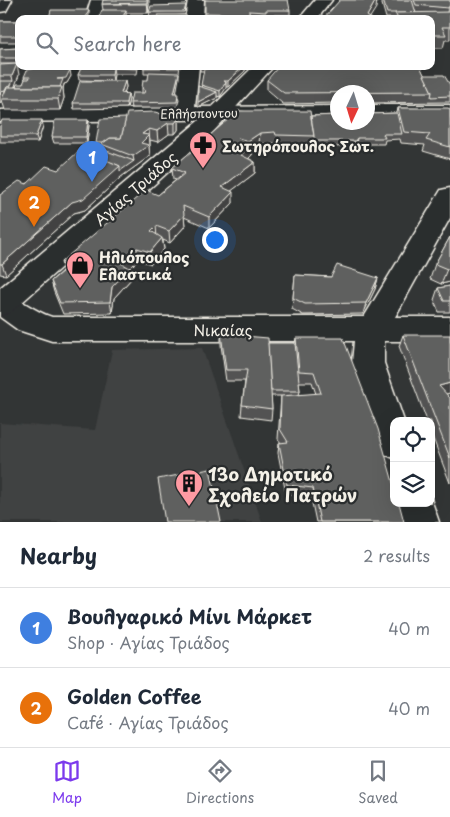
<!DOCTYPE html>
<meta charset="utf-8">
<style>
:root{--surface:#fff;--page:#f2f2f3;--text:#1f2937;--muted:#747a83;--line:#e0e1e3;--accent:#7c3aed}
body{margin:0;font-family:"Playpen Sans",sans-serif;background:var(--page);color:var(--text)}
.controls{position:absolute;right:15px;bottom:15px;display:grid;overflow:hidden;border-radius:10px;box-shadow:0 5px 20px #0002}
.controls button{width:45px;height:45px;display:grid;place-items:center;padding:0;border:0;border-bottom:1px solid var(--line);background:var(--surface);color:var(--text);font:25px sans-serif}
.compass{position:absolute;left:330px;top:85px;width:45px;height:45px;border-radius:50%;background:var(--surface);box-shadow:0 5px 20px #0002;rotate:184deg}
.you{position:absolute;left:214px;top:239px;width:18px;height:18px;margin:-12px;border:4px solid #fff;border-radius:50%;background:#1a73e8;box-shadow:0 0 0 8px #1a73e833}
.badge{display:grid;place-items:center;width:32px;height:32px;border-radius:50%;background:var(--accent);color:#fff;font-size:16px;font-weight:700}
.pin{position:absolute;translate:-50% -41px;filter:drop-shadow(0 1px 2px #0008)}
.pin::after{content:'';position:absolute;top:26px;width:18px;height:15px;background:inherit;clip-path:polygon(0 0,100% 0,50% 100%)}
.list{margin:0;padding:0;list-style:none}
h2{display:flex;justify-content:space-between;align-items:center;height:65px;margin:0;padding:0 20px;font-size:21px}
h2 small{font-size:16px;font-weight:400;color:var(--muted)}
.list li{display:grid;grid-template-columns:32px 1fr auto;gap:15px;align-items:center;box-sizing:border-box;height:80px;padding:0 20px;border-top:1px solid var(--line)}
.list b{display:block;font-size:19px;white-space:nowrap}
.list p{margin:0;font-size:16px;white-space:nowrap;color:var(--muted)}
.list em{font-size:16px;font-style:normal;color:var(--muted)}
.icon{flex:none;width:28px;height:28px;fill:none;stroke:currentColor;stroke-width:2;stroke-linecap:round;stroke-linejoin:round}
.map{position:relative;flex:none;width:450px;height:522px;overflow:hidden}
.search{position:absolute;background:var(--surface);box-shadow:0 5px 20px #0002;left:15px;right:15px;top:15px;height:55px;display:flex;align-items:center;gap:12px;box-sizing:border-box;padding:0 18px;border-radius:10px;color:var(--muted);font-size:19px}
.sheet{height:225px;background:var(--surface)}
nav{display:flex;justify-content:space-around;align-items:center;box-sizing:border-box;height:70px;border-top:1px solid var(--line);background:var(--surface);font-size:14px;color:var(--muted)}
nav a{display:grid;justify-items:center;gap:2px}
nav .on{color:var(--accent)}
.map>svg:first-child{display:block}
.built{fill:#404242}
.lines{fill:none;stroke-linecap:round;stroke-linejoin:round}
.minor-casing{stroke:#f4f1e8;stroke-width:3}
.secondary-casing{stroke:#f4f1e8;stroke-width:3}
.minor{fill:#2a2d2e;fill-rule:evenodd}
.secondary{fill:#2a2d2e;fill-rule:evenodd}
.wall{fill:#525352;stroke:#f4f1e8;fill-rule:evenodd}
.shaded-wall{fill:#424342;stroke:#f4f1e8}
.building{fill:#5f605f;stroke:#f4f1e8}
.labels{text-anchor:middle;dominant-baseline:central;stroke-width:4.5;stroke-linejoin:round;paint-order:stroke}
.far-street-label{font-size:12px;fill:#f4f1e8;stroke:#2a2d2e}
.poi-label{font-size:15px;font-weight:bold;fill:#f4f1e8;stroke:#2a2d2e;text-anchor:start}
.street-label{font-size:15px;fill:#f4f1e8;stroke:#2a2d2e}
.near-poi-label{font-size:18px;font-weight:bold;fill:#f4f1e8;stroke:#2a2d2e;text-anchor:start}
</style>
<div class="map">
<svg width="450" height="522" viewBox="0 0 450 522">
<rect width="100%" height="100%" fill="#323535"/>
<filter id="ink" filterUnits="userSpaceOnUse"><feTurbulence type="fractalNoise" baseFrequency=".02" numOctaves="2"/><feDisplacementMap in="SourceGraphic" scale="10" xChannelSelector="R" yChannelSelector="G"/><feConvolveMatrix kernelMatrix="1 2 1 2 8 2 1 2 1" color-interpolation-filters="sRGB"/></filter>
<g filter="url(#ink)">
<polygon class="built" points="202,348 262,522 0,522 0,423 95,430 112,350"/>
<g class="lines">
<g class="minor-casing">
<g id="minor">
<polygon points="0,0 12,0 6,11 0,12"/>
<polygon points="91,0 107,0 103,19 85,19"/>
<polygon points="188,0 204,0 203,19 185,19"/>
<polygon points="70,66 90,66 78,109 174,108 179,66 199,66 195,107 338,106 338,118 0,122 0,110 57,109"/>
<rect x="368" y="105" width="82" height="12"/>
<path d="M450,188v30l-55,99h55v24h-66v22l20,58h-10v37l-12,-5 -6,-11 -24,-79 2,-22h-302l-34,-11 -18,-13v-26c19,6 33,20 52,26h312l77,-127z"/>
<polygon points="431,499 439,522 401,522 395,503 431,503"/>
</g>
</g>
<g class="secondary-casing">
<g id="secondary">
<polygon points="315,0 332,0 317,19 299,19"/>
<polygon points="254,66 274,66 213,132 10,313 0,316 0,288 197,122"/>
</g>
</g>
<use href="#minor" class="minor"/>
<use href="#secondary" class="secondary"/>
</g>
<g class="wall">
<polygon points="205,0 290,10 290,15 270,15 282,19 201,19 205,17"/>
<polygon points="382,0 450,0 450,11 449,12 450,12 450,40 445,40 443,48 431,48 431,19 386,18 382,4"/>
<polygon points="102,4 149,4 148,13 126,13 125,19 103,10"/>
<polygon points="186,11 185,15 150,17 149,12"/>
<polygon points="0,21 19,21 17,42 0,42"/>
<polygon points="19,48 19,64 0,64 0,49"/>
<polygon points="0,65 19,75 14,87 23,84 25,80 24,77 66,69 71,76 67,83 64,84 63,89 64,98 60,110 5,110 2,100 0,104"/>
<polygon points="82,66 138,66 138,68 137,74 114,74 113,81 79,80 78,75"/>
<polygon points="144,66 180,66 176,93 179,99 177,108 131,108 130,103 142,93 142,88 148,80 149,74 144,74"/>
<polygon points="200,66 245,66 245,71 228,87 226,87 220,97 217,96 217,98 198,107 204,71 200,71"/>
<polygon points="335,66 333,68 358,68 357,66 420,66 424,75 450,85 450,102 368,103 368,92 338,92 338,103 283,104 267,90 267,80"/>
<polygon points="125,81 126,87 124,93 128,94 129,99 127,108 74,109 73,103"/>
<polygon points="398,108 450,109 450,159 423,151 425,145 401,143 400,139 385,140 384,144 356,144 354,147 275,146 274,143 259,144 252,149 252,155 248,158 255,162 255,173 231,191 233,203 209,228 184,217 185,226 170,243 163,240 164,249 151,264 138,260 130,268 131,279 114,298 112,313 63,314 54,292 51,281 63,270 61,262 158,195 176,180 173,179 172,168 238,111 311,116 397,113"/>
<polygon points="178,119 178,130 175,134 169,134 158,142 150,140 150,146 149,147 150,156 121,177 85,210 74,213 6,275 0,274 0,195 58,170 86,152 97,147 96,143"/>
<polygon points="88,120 89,125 87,143 54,143 52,137"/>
<polygon points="0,126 43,126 38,142 0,142"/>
<polygon points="450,237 450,282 441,284 430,279 435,264"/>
<polygon points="295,275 331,277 378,278 375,289 363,314 303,315 292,309"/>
<polygon points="450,286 450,312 439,312 434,300 438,288"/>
<path d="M221,334l47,9h27l1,-5 108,184h-88l-5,-24 -25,-4 -8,-41 1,-10h2l-3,-4 3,-43h-10l1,13 -1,11 -30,-4 1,-11 3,-24h-19l-5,-36zM299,382h13l4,12 -17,1 1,-4z"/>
<polygon points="403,335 450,393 446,394 450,398 450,483 431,433 431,421 427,421 399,346"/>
</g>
<g class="shaded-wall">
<polygon points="147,0 149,0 149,4 148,13"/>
<polygon points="376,0 377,0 376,8 369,19 367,16"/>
<polygon points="450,5 450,11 446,17 448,8"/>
<polygon points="89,10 89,15 88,19 85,19"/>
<polygon points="126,10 126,16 125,19 122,19"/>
<polygon points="19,30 19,39 17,42 16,36"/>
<polygon points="17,64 19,75 15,86 10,97 2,99 2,100 0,104 0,95 1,92 13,81 12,76"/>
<polygon points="245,66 245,71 228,87 228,81"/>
<polygon points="328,66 335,66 325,79 327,68"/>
<polygon points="113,68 114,74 113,81 112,75"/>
<polygon points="70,70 71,76 67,83 64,84 63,89 64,98 60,110 58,99 57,79"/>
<polygon points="179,73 179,78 175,99 174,93"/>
<polygon points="125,81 126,87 122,99 121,93"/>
<polygon points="226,82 226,88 220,97 220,91"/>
<polygon points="217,92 217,98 198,107 198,102"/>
<polygon points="128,94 129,99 127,108 126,103"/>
<polygon points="178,119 178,130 175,134 175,123"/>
<polygon points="42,120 43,126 38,142 36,136"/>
<polygon points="88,120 89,125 87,143 86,137"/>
<polygon points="168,123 169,134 158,142 157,131"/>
<polygon points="149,129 150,146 149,147 150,156 121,177 85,210 74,213 6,275 2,264 72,202 120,166 134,161 133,156 141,143 142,134"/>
<polygon points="260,133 259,144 252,149 252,155 241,166 241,155 248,148 248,141"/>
<polygon points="357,138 356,144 354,147 355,141"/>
<polygon points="255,162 255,173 222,198 222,187"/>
<polygon points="233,192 233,203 209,228 209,217"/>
<polygon points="184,215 185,226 170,243 169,231"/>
<polygon points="156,226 157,238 151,231"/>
<polygon points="162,238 164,249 151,264 150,252"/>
<polygon points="137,248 138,260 130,268 131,279 114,298 112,313 110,302 112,287 121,263"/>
<polygon points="450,268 450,282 441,284 447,269"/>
<polygon points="378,278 375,289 363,314 366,303"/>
<polygon points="450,383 450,393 434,397 439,386"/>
</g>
<g class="building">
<polygon points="103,0 147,0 147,3 102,4"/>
<polygon points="205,0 288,0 290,10 266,10 266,12 249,11 249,14 205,13"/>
<polygon points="340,0 376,0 367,16 372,19 323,19"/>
<polygon points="383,0 412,0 416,13 387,13"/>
<polygon points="414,0 450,0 450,5 448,8 416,5"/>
<polygon points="186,5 184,12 149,12 151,6"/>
<polygon points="51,10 89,10 86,18 85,19 50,19 49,18"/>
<polygon points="102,10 126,10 122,19 98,19"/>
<polygon points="450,12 450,27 442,27 446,35 431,35 431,19 398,19 395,13"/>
<polygon points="264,14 282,18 246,19 239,17"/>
<polygon points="158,15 186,15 186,19 157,19"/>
<polygon points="201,17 227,17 227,19 202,19"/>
<polygon points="0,21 19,21 19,30 16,36 0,36"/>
<polygon points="19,48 19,58 0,58 0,49"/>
<polygon points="17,64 12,76 0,76 0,65"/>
<polygon points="37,66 64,66 64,68 70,70 66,78 57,79 63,79 60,87 16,87 17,84 23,84 25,79 29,79 30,77 24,77 27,70 36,68"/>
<polygon points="82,66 137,66 137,69 113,68 112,75 78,75"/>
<polygon points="144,66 179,66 179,68 143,68"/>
<polygon points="234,66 244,66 228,81 224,81 226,82 220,91 201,85 204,69"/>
<polygon points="279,66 328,66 327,68 362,68 361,66 420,66 432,92 284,93 267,80"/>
<polygon points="149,72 179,73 174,93 178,93 177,102 130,103 132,93 144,93 145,90 142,88 143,80 148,80"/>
<polygon points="424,75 444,75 450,85 450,96 431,97 432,92"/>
<polygon points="0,81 13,81 10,87 7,87 5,91 1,92 0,95"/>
<polygon points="80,81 125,81 121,93 128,94 126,103 73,103"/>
<polygon points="198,86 217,92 198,102"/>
<polygon points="7,87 62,87 58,99 2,99"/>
<polygon points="398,108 448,108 450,109 450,147 426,140 430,134 404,132"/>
<polygon points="238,111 310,111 314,136 276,135 275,132 260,133 248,141 238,138 252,144 241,155 255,162 222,187 233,192 209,217 183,206 184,215 169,231 156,226 151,231 162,238 150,252 137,248 121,263 130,268 112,287 110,302 60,303 51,281 69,266 61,262 146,190 158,195 185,173 172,168"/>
<polygon points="155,112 178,119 175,123 168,123 157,131 149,129 142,134 149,135 141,143 149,145 133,156 101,144 110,138 121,138 127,113"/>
<polygon points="397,113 402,134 383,134 385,138 357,138 355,141 314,141 314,136 311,116 338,115 338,122 368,122 368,114"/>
<polygon points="126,118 121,138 110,138 103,143 96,143 100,119"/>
<polygon points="2,120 42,120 36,136 0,136 0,126"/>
<polygon points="55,120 88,120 86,137 52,137"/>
<polygon points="93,146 134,161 120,171 120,166 86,152"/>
<polygon points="81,149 120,166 83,199 72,202 2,264 0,264 0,195 19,181 27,184 46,166 58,170"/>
<polygon points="450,237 450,268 447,269 435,264"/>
<polygon points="337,265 378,278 366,303 305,304 293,298 295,275 331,277"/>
<polygon points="450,286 450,301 444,301 438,288"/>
<polygon points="221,334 268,338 272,409 242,405 247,370 226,370"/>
<polygon points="403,335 450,335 450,383 439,386 450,398 450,458"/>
<polygon points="296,338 343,338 378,429 394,486 394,503 399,503 404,522 320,522 313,488 287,485 279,443 288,442 280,429 281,396 321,393 314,372 299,371"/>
<polygon points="268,343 295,343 300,391 271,391"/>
<polygon points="210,469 221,522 165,522 158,479"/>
</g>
</g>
<defs>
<g id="pharmacy-pin" transform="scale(1.4375)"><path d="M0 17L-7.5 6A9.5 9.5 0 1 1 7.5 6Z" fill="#ff9aa2" stroke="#2a2d2e"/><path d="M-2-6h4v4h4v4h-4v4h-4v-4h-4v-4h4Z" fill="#111"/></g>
<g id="shop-pin" transform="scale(1.4375)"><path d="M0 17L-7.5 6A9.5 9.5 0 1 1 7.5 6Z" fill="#ff9aa2" stroke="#2a2d2e"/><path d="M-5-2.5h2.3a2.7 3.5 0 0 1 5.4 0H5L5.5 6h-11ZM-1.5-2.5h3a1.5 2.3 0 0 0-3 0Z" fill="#111"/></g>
<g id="building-pin" transform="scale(1.4375)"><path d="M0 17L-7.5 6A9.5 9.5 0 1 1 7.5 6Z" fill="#ff9aa2" stroke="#2a2d2e"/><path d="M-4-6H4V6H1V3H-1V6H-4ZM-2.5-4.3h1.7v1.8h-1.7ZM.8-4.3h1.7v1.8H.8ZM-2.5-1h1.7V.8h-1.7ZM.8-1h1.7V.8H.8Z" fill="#111"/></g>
</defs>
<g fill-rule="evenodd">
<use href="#pharmacy-pin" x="203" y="145"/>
<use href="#shop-pin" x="80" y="265"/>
<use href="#building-pin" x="189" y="483"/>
</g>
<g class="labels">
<g class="far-street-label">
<text transform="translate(199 113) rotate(-1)">Ελλήσποντου</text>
</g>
<g class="poi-label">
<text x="222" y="145">Σωτηρόπουλος Σωτ.</text>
<text x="99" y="256">Ηλιόπουλος<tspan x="99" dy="17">Ελαστικά</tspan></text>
</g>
<g class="street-label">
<text transform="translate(135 188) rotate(-41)">Αγίας Τριάδος</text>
<text x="223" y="329">Νικαίας</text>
</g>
<g class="near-poi-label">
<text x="208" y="473">13ο Δημοτικό<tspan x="208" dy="21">Σχολείο Πατρών</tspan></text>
</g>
</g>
</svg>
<div class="controls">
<button><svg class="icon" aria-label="locate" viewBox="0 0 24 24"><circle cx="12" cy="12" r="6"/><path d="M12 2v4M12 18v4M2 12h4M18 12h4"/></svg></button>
<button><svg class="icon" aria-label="layers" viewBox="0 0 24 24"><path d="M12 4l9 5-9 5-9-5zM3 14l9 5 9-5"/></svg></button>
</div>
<svg class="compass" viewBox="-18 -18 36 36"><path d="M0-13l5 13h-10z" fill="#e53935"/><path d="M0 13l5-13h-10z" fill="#747a83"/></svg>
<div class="you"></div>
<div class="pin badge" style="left:92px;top:182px;background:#3f7fe0">1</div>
<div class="pin badge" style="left:34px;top:227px;background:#e8710a">2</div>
<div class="search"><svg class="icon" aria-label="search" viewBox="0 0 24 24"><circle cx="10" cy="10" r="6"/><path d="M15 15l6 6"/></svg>Search here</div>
</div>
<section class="sheet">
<h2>Nearby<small>2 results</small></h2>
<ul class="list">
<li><span class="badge" style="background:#3f7fe0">1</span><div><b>Βουλγαρικό Μίνι Μάρκετ</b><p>Shop · Αγίας Τριάδος</p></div><em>40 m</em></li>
<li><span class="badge" style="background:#e8710a">2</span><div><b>Golden Coffee</b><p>Café · Αγίας Τριάδος</p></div><em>40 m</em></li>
</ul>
</section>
<nav>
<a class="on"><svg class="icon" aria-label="map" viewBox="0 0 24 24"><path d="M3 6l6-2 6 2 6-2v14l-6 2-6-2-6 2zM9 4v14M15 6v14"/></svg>Map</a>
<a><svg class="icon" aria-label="directions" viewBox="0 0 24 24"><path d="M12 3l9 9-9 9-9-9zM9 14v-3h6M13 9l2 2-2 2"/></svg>Directions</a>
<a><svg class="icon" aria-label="saved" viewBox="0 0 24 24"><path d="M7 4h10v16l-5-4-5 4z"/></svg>Saved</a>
</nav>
